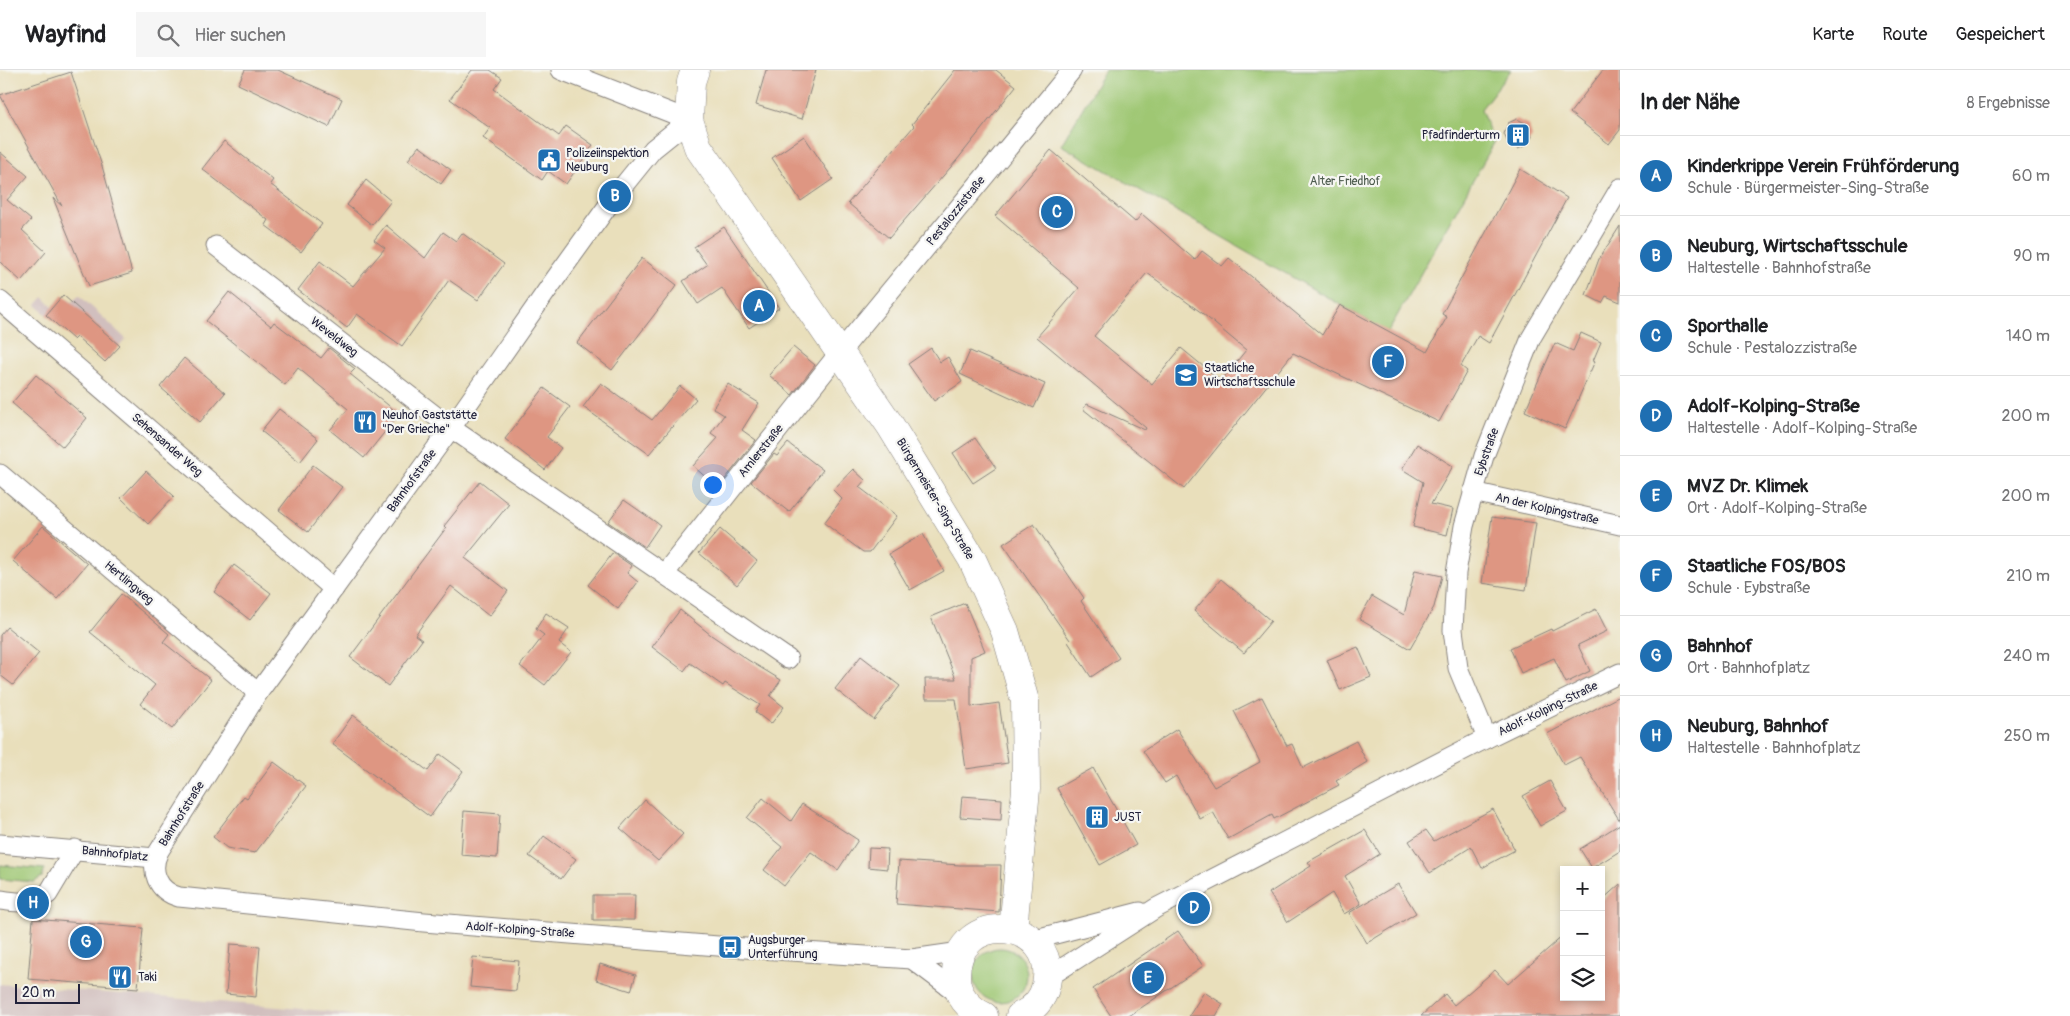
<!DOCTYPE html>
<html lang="de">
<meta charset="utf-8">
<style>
:root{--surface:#fff;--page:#f6f6f6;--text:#202124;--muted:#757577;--line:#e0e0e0;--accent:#1f6fb2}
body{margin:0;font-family:Pangolin,sans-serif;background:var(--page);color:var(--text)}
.controls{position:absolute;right:15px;bottom:15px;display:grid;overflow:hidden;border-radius:0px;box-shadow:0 2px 8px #0003}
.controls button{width:45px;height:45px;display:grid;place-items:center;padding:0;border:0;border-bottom:1px solid var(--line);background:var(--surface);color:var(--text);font:25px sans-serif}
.scale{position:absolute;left:15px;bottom:12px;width:65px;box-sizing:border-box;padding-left:5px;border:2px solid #22223b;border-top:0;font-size:14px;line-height:18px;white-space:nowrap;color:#22223b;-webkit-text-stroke:4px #f6f6f2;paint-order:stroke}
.you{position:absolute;left:712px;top:414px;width:18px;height:18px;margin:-12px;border:4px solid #fff;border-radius:50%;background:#1a73e8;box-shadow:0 0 0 8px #1a73e833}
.badge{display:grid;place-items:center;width:32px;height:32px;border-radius:50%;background:var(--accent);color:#fff;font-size:16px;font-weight:700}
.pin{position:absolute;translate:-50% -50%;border:2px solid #fff;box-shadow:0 1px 5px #0006}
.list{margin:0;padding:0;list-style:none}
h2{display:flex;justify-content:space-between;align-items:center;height:65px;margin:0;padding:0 20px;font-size:21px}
h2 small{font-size:16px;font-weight:400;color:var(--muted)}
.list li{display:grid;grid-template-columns:32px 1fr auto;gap:15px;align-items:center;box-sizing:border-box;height:80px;padding:0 20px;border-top:1px solid var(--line)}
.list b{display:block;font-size:19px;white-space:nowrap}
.list p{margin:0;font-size:16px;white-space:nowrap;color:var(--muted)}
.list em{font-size:16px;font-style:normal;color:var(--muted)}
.icon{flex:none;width:28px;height:28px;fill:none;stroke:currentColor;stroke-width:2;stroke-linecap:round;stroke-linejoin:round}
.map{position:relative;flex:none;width:1620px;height:946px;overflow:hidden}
header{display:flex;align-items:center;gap:30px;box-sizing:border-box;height:70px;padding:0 25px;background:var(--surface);border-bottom:1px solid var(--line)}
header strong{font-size:24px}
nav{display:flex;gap:28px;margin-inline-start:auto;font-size:18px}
.search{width:350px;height:45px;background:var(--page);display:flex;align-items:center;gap:12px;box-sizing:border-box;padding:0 18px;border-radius:0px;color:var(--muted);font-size:19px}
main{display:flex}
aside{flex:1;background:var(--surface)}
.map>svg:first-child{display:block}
.industrial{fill:#d1bfbe}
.green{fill:#9fc773;stroke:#607457}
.building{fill:#de9682;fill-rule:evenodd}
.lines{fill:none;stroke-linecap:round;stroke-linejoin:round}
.street-casing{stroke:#86807b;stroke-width:21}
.secondary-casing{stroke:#86807b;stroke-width:29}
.street{stroke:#fff;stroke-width:19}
.secondary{stroke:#fff;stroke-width:28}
.labels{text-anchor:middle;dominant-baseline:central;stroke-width:4.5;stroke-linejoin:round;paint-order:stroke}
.poi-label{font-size:12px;fill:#22223b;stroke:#f6f6f2;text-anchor:start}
.park-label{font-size:12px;fill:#4e5c4f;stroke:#f6f6f2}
.street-label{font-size:12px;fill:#22223b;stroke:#f6f6f2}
</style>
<header>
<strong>Wayfind</strong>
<div class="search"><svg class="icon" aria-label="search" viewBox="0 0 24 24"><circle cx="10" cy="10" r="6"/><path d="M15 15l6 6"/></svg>Hier suchen</div>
<nav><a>Karte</a><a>Route</a><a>Gespeichert</a></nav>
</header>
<main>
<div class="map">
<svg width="1620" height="946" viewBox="0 0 1620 946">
<rect width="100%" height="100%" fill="#f6f6f2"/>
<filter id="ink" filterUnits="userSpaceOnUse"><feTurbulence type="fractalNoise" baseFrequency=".02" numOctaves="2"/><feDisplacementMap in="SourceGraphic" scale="10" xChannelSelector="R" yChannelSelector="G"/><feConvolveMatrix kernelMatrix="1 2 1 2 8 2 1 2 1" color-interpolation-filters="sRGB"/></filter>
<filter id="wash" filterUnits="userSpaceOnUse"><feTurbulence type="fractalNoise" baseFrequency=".0096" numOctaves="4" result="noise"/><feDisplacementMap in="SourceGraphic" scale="20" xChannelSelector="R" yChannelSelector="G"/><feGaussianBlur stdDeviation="1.12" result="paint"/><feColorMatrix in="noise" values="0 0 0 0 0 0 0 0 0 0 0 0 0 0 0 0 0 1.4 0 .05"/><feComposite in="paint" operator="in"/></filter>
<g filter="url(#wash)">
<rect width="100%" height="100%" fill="#e9dfbb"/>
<g class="industrial">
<polygon points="63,225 72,232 79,225 126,269 105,292 77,267 74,270 36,235 43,227 53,237"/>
<polygon points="0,914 326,941 355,946 0,946"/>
</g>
<g class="green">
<polygon points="1105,0 1511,0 1481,39 1494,73 1388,262 1061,75"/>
<polygon points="0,795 45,799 42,807 34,812 0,809"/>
<circle cx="1000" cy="905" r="27"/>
</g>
<g id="blocks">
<g class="building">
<polygon points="245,0 278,0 342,29 329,57 238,14"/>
<polygon points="472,0 490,0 502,8 494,19 559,66 566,56 593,75 566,114 548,101 542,110 483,68 490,58 450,29"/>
<polygon points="766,0 816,0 802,49 756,35"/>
<polygon points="955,0 996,0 1016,16 957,90 889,168 848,133 914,56 912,54"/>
<polygon points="1603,0 1620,0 1620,60 1609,74 1570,43"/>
<polygon points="71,2 102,96 132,203 89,216 53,128 62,136 0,25"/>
<polygon points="1517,49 1529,55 1532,67 1526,75 1518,79 1508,73 1504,64 1508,53"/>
<polygon points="804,66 833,109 801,131 772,88"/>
<polygon points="224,71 273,110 270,114 322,154 301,182 265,155 268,150 202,99"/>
<polygon points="419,76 451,100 441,114 408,90"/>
<path d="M1051,80l84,72 7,-8 53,46 7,-9 20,15 7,-8 93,77 18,-30 87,47 20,-35 -5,-3 78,-145 47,29 -78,145 -11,-7 -17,30 6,5 -28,51 -146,-69 -109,136 -101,-80 4,-5 58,26 1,-2 -109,-91 42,-49 -84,-72zM1147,203l55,40 44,37 -25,31 -40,-33 -29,36 -58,-48z"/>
<polygon points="0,82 28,106 7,130 31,150 22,160 46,182 21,211 0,192"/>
<polygon points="366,110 391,131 372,155 347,135"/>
<polygon points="386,155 425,188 443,162 456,171 462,163 504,194 478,230 449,210 402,276 357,244 347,258 298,220 320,191 353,216 385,178 374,170"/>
<polygon points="1620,156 1620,232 1606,226 1602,233 1586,225 1599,189"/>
<polygon points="724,157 779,238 749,258 722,218 698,234 683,211 707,195 694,177"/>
<polygon points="642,188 677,215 612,300 577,273"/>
<polygon points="229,222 271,256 274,252 321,288 329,278 355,299 350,304 399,344 364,388 330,360 348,339 298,298 285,315 206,251"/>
<polygon points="63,225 120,276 105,292 77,267 74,270 46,245"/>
<polygon points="1581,263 1601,272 1593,291 1595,291 1565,359 1525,341 1555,273 1573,281"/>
<polygon points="793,277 815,295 792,325 769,305"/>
<polygon points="931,278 940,292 948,287 962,312 934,331 908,294"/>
<polygon points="970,281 1045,314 1034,338 960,304"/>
<polygon points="184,288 225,323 200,352 160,317"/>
<polygon points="36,305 87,348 63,377 12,333"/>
<polygon points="601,313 652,350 680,316 696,329 649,384 583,337"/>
<polygon points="728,314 759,333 742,360 756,370 718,418 693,396 718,368 711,363 724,345 713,338"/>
<polygon points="544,318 570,337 547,367 561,378 545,400 505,369"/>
<polygon points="279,339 318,369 300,392 261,361"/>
<polygon points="975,368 996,398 973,413 953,383"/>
<polygon points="788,373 823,400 789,442 751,412 774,384 777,386"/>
<polygon points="1417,374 1453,396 1431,434 1453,439 1447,465 1413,457 1423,412 1402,399"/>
<polygon points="313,395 342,417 308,462 279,440"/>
<polygon points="853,399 865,410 859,417 897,446 870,482 863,482 824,453 842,429 833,420"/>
<polygon points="146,401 174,426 148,454 121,428"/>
<polygon points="480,411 509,434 465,488 508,521 489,546 451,516 415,565 422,570 388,616 350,587 446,458 444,456"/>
<polygon points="624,430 660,455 645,477 608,452"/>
<polygon points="1492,447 1536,453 1526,520 1482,513"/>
<polygon points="1034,454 1084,528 1081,531 1119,588 1091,607 1068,572 1070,570 1003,474"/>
<polygon points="43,456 87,494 57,529 13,491"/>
<polygon points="720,459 757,491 737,515 699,483"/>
<polygon points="923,464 944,501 910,520 889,484"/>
<polygon points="613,483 632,496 627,503 638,512 618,539 588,515"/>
<polygon points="234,495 271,523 250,550 214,522"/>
<polygon points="1415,500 1442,506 1434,537 1410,579 1359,549 1372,526 1404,545"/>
<polygon points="1221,509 1271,551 1244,583 1194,541"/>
<polygon points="121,524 169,564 163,572 211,610 172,659 140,634 155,615 90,562"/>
<polygon points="965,533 985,581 971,587 971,637 999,633 1008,693 966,699 956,629 926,629 925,609 956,609 931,547"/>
<polygon points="1596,539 1607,561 1578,575 1590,601 1566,613 1554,588 1521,603 1510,578 1551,559 1552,561"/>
<polygon points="680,540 711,565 748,590 781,610 770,626 784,637 771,654 755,642 760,635 725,613 723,616 690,593 684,601 652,577"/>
<polygon points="546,543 569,558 559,573 571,582 545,615 520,596 544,565 536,559"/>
<polygon points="7,557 39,583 13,615 0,605 0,565"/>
<polygon points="1358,577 1371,607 1340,620 1327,590"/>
<polygon points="861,586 900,616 874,650 835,619"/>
<polygon points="1620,626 1620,751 1580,687 1564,695 1547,664"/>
<polygon points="1262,627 1287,676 1292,674 1303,698 1356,671 1367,692 1336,711 1339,715 1274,749 1272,745 1228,769 1213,742 1200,749 1176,706 1165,713 1143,681 1177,659 1214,717 1260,692 1234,641"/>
<polygon points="353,645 428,701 440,684 463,701 430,747 332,674"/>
<polygon points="274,692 306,716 255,783 227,778 213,767 244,726 247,728"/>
<polygon points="1093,698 1136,775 1100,795 1057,718"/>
<polygon points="1550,711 1567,741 1540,756 1523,726"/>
<polygon points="962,726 1002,729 1001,750 960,747"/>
<polygon points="763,728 791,751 802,734 858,770 838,800 811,782 784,816 764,800 782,777 747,748"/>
<polygon points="645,730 683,764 658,791 620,758"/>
<polygon points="1493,739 1515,780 1482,798 1471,777 1430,803 1409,771 1426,760 1434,771"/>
<polygon points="464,741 500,744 497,788 461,785"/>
<polygon points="1620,754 1620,781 1592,798 1580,779"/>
<polygon points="1365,760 1380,784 1345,806 1361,834 1344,844 1332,823 1288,852 1269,823 1311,796 1308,792"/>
<polygon points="544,766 576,789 561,809 529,786"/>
<polygon points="869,778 888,779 887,799 868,797"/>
<polygon points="899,791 960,795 1001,795 999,842 896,834"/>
<polygon points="1398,814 1416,843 1367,873 1349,843"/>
<polygon points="1620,814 1620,946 1421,946 1445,924 1454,935 1495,900 1508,914 1564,865 1564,927 1601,927 1601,831"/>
<polygon points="593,825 635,825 634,850 593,850"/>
<polygon points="33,849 143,858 138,918 28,909"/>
<polygon points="1178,861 1203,896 1129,946 1111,946 1093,919"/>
<polygon points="230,874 260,876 256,927 226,924"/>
<polygon points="473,887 519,891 516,921 470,917"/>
<polygon points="600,894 636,905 631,921 596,910"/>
<polygon points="1204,922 1223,934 1216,946 1189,946"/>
</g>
</g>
</g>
<g filter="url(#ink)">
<use href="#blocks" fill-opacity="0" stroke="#86807b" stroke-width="1"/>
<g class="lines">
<g class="street-casing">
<g id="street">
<path d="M561,0l128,50 -36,29 -38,47 -62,86 -102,146 -193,265 -99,158c-10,19 -2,40 20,46l245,25 306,25 182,12 49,-7"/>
<polyline points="216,176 451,358 788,589"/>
<polyline points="0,231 334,519"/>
<polyline points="0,404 258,623"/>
<polyline points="1473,422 1620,455"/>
<polyline points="665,503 840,282 1072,0"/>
<polyline points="1487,668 1458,598 1453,560 1456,503 1464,456 1484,386 1531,268 1620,118"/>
<polyline points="0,774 155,788"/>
<path d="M0,830c18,2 33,6 48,-6l27,-45"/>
<polyline points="1032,870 1140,842"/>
<polyline points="912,889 960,925"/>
<polyline points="1047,908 1156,838 1487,668 1620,603"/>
</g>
</g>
<g class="secondary-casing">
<g id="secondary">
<polyline points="695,0 691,12 689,50 698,77 890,355 972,489 1005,561 1025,631 1026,719 1013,860"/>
<path d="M984,946c-15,-7 -28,-22 -28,-39 -1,-71 104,-59 90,8 -3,14 -13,25 -26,31"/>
</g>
</g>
<use href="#street" class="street"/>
<use href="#secondary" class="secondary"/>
</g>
</g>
<defs>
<g id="building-square" transform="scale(1.25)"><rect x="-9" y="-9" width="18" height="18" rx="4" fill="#1f6fb2" stroke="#f6f6f2"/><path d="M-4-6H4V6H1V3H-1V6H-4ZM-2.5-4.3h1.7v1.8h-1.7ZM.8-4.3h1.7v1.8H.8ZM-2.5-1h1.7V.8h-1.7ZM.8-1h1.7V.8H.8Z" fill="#fff"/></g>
<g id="civic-square" transform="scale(1.25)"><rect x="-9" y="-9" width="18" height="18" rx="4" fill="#1f6fb2" stroke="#f6f6f2"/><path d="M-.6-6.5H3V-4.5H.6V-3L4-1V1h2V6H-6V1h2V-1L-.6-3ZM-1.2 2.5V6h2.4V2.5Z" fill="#fff"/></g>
<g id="school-square" transform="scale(1.25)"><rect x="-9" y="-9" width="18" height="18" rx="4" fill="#1f6fb2" stroke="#f6f6f2"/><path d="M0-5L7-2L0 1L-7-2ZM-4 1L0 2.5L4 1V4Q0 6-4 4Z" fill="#fff"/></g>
<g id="restaurant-square" transform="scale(1.25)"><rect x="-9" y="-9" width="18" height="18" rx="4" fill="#1f6fb2" stroke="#f6f6f2"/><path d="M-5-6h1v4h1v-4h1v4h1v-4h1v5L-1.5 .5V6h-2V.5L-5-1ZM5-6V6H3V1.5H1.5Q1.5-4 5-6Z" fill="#fff"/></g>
<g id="bus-square" transform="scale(1.25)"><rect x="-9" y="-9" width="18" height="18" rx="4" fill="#1f6fb2" stroke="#f6f6f2"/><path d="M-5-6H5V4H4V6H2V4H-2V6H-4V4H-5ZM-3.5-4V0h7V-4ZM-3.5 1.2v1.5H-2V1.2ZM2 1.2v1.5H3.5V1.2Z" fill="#fff"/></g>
</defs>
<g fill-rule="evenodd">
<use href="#building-square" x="1518" y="65"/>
<use href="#civic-square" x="549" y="90"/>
<use href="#school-square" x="1186" y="305"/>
<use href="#restaurant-square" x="365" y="352"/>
<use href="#building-square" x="1097" y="747"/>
<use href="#bus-square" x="730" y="877"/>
<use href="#restaurant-square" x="120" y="907"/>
</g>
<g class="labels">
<g class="poi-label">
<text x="1500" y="65" text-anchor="end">Pfadfinderturm</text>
<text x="566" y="83">Polizeiinspektion<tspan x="566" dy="14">Neuburg</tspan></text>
<text x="1204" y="298">Staatliche<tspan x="1204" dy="14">Wirtschaftsschule</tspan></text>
<text x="382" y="345">Neuhof Gaststätte<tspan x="382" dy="14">"Der Grieche"</tspan></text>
<text x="1114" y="747">JUST</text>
<text x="748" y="870">Augsburger<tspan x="748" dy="14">Unterführung</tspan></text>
<text x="138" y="907">Taki</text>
</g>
<g class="park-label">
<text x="1345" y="111">Alter Friedhof</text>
</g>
<g class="street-label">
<text transform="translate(956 141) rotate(-51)">Pestalozzistraße</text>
<text transform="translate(334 267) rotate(38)">Weveldweg</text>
<text transform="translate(167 375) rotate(41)">Sehensander Weg</text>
<text transform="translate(761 381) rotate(-51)">Amlerstraße</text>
<text transform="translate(1487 382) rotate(-70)">Eybstraße</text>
<text transform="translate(412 411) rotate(-54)">Bahnhofstraße</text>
<text transform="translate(935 429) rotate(59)">Bürgermeister-Sing-Straße</text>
<text transform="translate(1547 439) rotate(13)">An der Kolpingstraße</text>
<text transform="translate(129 513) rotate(40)">Hertlingweg</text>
<text transform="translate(1548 639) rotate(-26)">Adolf-Kolping-Straße</text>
<text transform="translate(182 744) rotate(-58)">Bahnhofstraße</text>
<text transform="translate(115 784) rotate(6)">Bahnhofplatz</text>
<text transform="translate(520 860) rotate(4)">Adolf-Kolping-Straße</text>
</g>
</g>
</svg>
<div class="controls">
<button>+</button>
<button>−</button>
<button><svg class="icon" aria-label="layers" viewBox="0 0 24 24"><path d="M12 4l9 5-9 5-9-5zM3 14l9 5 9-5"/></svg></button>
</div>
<div class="scale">20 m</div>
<div class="you"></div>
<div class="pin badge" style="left:759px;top:236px">A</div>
<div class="pin badge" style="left:615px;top:126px">B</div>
<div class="pin badge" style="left:1057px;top:142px">C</div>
<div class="pin badge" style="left:1194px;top:838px">D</div>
<div class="pin badge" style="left:1148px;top:908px">E</div>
<div class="pin badge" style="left:1388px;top:292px">F</div>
<div class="pin badge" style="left:86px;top:872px">G</div>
<div class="pin badge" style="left:33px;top:833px">H</div>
</div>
<aside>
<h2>In der Nähe<small>8 Ergebnisse</small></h2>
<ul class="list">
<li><span class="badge">A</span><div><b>Kinderkrippe Verein Frühförderung</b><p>Schule · Bürgermeister-Sing-Straße</p></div><em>60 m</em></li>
<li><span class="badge">B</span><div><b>Neuburg, Wirtschaftsschule</b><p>Haltestelle · Bahnhofstraße</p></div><em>90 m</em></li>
<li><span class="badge">C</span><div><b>Sporthalle</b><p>Schule · Pestalozzistraße</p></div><em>140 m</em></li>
<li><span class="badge">D</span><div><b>Adolf-Kolping-Straße</b><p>Haltestelle · Adolf-Kolping-Straße</p></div><em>200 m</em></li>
<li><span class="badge">E</span><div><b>MVZ Dr. Klimek</b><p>Ort · Adolf-Kolping-Straße</p></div><em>200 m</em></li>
<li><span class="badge">F</span><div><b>Staatliche FOS/BOS</b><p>Schule · Eybstraße</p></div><em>210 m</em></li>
<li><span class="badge">G</span><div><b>Bahnhof</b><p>Ort · Bahnhofplatz</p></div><em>240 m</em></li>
<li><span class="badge">H</span><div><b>Neuburg, Bahnhof</b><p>Haltestelle · Bahnhofplatz</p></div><em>250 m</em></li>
</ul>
</aside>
</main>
